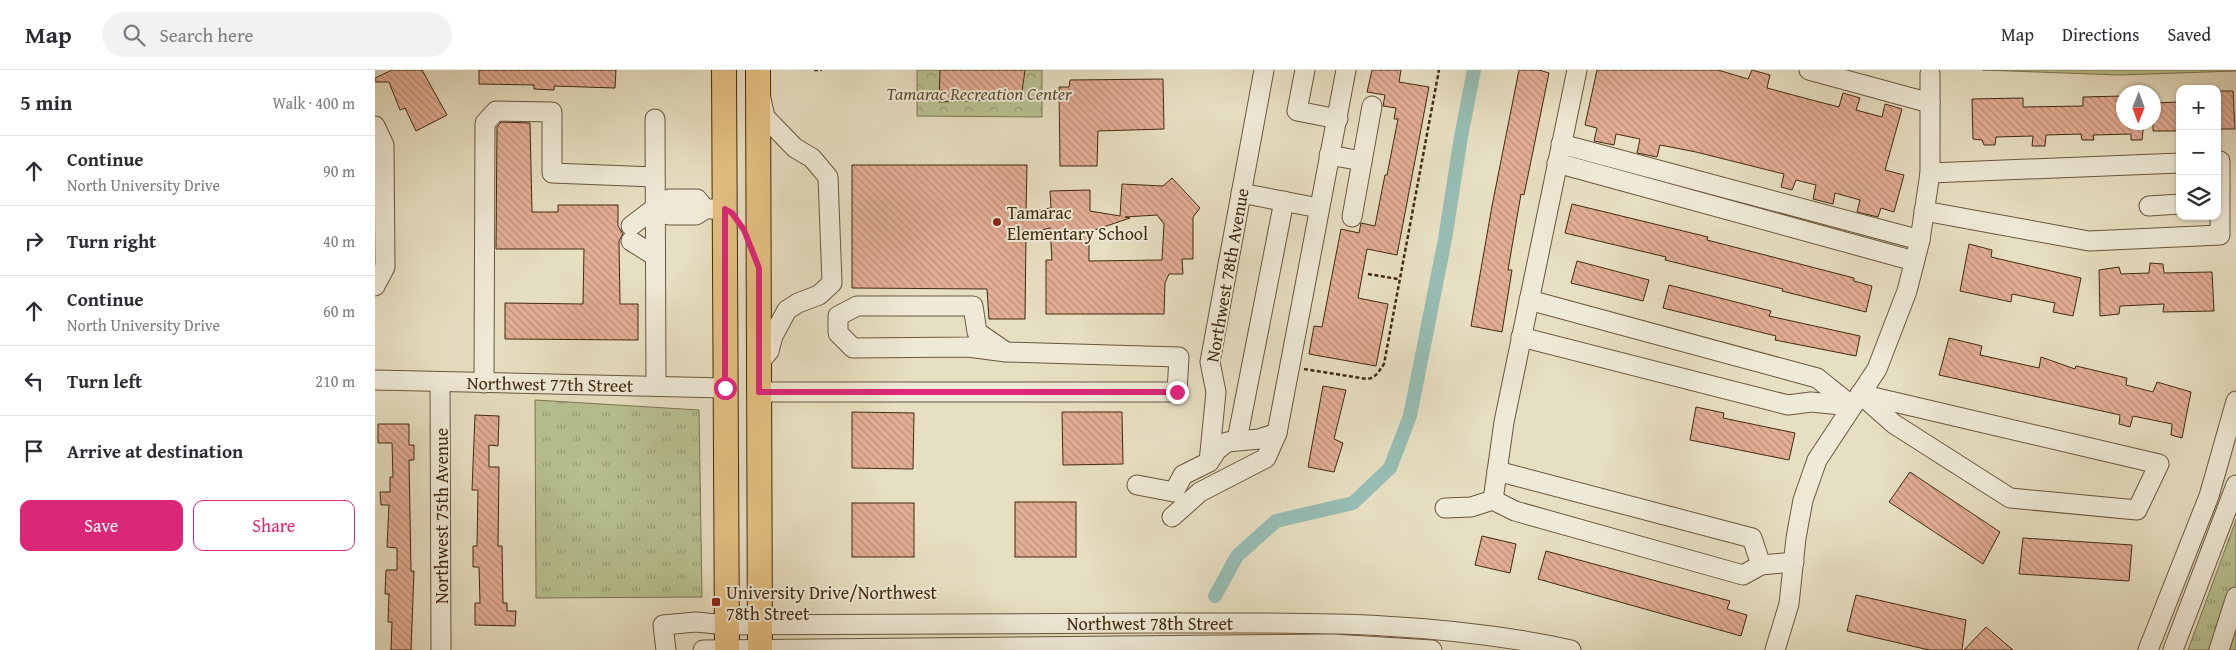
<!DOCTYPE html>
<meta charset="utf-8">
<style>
:root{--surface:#fff;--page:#f2f2f3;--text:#2b2b33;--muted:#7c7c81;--line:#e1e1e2;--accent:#db2777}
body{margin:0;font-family:"Gentium Book Plus",serif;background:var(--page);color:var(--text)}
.controls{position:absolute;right:15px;top:15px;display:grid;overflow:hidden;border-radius:10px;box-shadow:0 1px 4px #0004}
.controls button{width:45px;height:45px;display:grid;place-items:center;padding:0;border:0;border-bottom:1px solid var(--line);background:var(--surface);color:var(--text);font:25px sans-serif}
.compass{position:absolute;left:1741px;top:15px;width:45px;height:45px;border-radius:50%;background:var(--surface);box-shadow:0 1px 4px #0004;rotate:181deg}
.stop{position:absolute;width:15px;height:15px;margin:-11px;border:4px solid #db2777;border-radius:50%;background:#fff}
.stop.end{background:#db2777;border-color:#fff;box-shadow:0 1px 5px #0008}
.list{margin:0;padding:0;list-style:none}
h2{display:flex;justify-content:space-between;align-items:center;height:65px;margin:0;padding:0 20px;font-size:21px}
h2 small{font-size:16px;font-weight:400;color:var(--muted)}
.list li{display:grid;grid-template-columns:32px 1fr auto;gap:15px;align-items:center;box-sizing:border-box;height:70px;padding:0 20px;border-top:1px solid var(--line)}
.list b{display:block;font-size:19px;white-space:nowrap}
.list p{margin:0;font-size:16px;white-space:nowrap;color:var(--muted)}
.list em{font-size:16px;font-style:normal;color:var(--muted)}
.actions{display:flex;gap:10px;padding:15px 20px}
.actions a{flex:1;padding:11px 0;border:1px solid var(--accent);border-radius:10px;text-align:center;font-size:18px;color:var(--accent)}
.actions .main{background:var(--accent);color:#fff}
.icon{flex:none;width:28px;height:28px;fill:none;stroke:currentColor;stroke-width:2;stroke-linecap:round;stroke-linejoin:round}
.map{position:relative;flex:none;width:1861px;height:580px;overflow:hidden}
header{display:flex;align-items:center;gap:30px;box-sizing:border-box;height:70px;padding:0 25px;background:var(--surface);border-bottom:1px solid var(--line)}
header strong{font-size:24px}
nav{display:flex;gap:28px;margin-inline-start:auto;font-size:18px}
.search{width:350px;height:45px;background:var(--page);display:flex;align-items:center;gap:12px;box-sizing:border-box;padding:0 18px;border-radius:28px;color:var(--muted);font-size:19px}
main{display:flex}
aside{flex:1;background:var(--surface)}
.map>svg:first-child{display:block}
.grass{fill:url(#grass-tufts);stroke:#7c7650}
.park{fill:url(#park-crowns);stroke:#7c7650}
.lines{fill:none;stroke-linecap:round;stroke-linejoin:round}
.canal{stroke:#97bdb4;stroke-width:14}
.building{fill:url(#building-back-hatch);stroke:#412a0f;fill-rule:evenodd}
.minor-casing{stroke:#6a573c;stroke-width:21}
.major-casing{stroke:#412a0f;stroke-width:26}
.path{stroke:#412a0f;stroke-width:2.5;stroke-dasharray:4 2.5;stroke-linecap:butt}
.minor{stroke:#efead7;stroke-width:19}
.major{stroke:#e4c081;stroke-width:24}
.route{stroke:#db2777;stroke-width:6}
.poi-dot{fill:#8f2418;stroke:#efead7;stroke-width:2}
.labels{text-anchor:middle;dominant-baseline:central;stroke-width:4;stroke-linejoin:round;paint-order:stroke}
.park-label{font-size:18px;font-style:italic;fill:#5f5030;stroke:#efead7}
.poi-label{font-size:18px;fill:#412a0f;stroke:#efead7;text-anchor:start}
.street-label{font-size:18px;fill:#412a0f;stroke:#efead7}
</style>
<header>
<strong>Map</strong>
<div class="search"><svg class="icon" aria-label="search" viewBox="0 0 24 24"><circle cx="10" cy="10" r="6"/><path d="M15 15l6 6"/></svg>Search here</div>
<nav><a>Map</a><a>Directions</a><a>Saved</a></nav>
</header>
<main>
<aside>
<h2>5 min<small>Walk · 400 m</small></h2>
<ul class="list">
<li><svg class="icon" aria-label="ahead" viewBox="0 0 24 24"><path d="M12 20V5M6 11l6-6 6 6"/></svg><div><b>Continue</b><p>North University Drive</p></div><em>90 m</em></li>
<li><svg class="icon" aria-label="right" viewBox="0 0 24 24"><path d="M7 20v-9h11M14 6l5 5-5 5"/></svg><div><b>Turn right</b></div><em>40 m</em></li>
<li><svg class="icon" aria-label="ahead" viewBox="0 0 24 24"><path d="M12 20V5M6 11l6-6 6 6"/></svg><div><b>Continue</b><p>North University Drive</p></div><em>60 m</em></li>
<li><svg class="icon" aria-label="left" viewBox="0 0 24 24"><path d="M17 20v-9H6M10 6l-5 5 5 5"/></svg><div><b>Turn left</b></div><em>210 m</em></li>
<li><svg class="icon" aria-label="arrive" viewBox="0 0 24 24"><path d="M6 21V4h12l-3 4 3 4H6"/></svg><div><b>Arrive at destination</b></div></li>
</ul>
<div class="actions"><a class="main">Save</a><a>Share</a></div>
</aside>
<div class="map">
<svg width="1861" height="580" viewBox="0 0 1861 580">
<defs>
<pattern id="grass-tufts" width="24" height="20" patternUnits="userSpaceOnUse" patternTransform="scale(1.25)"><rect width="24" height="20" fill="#b8c192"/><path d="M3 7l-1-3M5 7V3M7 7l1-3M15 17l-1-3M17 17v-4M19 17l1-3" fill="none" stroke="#979d76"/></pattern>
<pattern id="park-crowns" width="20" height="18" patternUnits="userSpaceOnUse" patternTransform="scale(1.25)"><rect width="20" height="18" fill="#b8c192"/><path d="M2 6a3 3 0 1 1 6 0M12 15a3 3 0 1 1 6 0" fill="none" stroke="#979d76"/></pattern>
<pattern id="building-back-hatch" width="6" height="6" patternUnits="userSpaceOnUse" patternTransform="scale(1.25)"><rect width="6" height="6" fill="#e3ae96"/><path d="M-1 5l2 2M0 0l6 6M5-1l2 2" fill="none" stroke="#ba8e79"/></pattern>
</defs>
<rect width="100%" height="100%" fill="#e7dfc2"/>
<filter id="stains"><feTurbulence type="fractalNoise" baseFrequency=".004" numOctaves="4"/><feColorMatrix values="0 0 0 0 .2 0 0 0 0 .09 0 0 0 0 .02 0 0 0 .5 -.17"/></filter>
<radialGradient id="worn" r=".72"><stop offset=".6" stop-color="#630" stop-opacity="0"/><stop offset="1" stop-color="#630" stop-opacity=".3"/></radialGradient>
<g class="grass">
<polygon points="160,330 324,340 327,527 161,528"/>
<polygon points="1861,449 1861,580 1813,580 1861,450"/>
</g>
<g class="park">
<polygon points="542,0 667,0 667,47 542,46"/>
<polygon points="1607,0 1861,0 1861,1 1744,5"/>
</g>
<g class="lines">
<polyline class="canal" points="840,526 862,486 901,451 978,433 1015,398 1035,346 1070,169 1086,67 1099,0"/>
</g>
<g class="building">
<polygon points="17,0 47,0 72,45 41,61 30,38 25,40 14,12 0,12 0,8"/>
<polygon points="104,0 241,0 240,18 179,16 179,20 159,19 159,15 104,14"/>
<polygon points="565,0 650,0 646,29 564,32"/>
<polygon points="997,0 1026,0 1024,12 1054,17 1022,185 992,179 983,228 1013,234 1001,296 934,284 939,256 947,257 966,159 984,163 986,153 1000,156 1010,105 1012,105 1023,49 1019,49 1021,38 1008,36 1010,25 992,22"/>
<polygon points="1144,0 1164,0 1174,3 1149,125 1146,124 1133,200 1137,200 1127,262 1096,256 1117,136"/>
<polygon points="1222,0 1343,0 1373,9 1377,0 1395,5 1392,18 1433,29 1464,37 1468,23 1485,28 1481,40 1507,47 1510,34 1527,39 1510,100 1529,105 1519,142 1506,138 1503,147 1482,142 1485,130 1460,123 1458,134 1438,129 1441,115 1421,110 1417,120 1406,117 1409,104 1321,82 1285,75 1282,87 1262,83 1265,69 1241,64 1239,75 1219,71 1222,58 1210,55"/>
<polygon points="788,9 789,59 723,61 722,96 685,96 684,17 694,17 695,10"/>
<polygon points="1842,21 1858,21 1860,59 1842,59"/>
<polygon points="1748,26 1748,52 1769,52 1767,70 1756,70 1756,64 1718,65 1719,70 1707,70 1706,64 1671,65 1670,76 1657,76 1658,66 1621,67 1620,75 1609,75 1607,70 1598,69 1597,29 1648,28 1648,37 1708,36 1708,27"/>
<polygon points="1805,32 1805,61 1778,61 1778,33"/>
<polygon points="126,52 155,53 157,142 183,142 183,135 243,135 243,156 248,164 244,171 245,234 263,234 263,270 130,269 130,233 208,234 209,179 121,179 122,57"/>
<path d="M477,95h175l-1,47 25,-4 -1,-17 40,-1v21l30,5 2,-32 41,2 9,-8 28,30 -7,9v42h-11l1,15h-14l-4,9 -1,31h-118v-54h6l-2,-32 -24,6 -1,85h-36l-2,-30 -135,-1zM782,145l7,9 -2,36 -73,1v-29l41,-14 -5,-1z"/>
<polygon points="1197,134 1333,167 1332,170 1479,208 1479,211 1497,216 1491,242 1407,221 1408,219 1290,190 1291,187 1190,163"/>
<polygon points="1594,174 1617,180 1616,187 1706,208 1698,246 1678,242 1680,233 1637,224 1636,232 1585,221"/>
<polygon points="1202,191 1274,210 1268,231 1196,213"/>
<polygon points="1775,193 1788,194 1789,203 1837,202 1839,241 1788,242 1789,234 1745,236 1744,244 1725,246 1724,200 1744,197 1746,204 1774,203"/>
<polygon points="1294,215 1396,241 1394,246 1485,266 1481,286 1400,270 1401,266 1288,238"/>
<polygon points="1574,268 1607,276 1605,285 1664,298 1666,287 1700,299 1701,296 1752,308 1751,315 1778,322 1782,312 1816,322 1807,368 1796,365 1797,354 1758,346 1755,357 1744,354 1745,345 1564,305"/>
<polygon points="948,316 971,320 959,369 968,373 959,402 933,397"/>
<polygon points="1321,337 1349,343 1348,348 1420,363 1414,390 1315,370"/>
<polygon points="477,342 539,343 538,399 477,398"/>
<polygon points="687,342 747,342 748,394 688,395"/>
<polygon points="100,345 124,346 123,376 114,375 114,397 124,397 123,476 127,476 128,533 132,533 132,541 141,541 140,556 100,555 100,533 105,533 104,497 98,497 98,476 102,476 103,420 97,420"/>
<polygon points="3,354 34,354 34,375 39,375 39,390 34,390 36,501 39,501 36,580 16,580 17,552 13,552 14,524 10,524 11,500 22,500 22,478 12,477 14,435 6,435 5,422 15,422 15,407 18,407 17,373 3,373"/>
<polygon points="1535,402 1625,462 1608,494 1514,432"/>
<rect x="640" y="432" width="61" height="55"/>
<rect x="477" y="433" width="62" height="54"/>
<polygon points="1107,466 1141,474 1135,503 1100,495"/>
<polygon points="1648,468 1757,475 1754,511 1644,504"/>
<polygon points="1171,481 1355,531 1352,539 1372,545 1366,566 1163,509"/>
<polygon points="1481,525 1591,550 1587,580 1554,580 1472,561"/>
<polygon points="1611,557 1638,580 1589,580"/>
</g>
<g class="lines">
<g class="minor-casing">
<g id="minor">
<polyline points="930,0 922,41 963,49"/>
<polyline points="1434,0 1555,33"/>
<polyline points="280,49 281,316"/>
<polyline points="0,56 9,75 10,197 0,216"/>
<polyline points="1186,74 1545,170"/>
<polyline points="954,85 987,91"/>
<polyline points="1182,93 1539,191"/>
<polyline points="1555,103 1805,93"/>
<polyline points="866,123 944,138"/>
<polyline points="1774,136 1805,134"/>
<polyline points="286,137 294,129 322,129 330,139"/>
<polyline points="1549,141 1714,171 1845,165 1845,91 1842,91"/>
<polyline points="977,147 997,36"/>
<polyline points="256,156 281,137 286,137 294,145 321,145 330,139 349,139"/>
<polyline points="256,171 280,186"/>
<polyline points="1154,230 1442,308 1477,336"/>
<polyline points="1146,267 1413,335 1436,332 1477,336"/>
<polyline points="384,293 394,281 398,266 412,240 423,233 444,225 457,213 453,107 437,88 420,78 390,47 386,29"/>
<polyline points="0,310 350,318"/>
<polyline points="65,312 66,580"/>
<polyline points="109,313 110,53 121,41 177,42 177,103 280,107"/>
<polyline points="384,322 802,322 804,287 631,282 593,277 478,278 463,263 463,246 482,236 598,236 602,262 631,282"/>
<polygon points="1485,324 1784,394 1762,440 1635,428 1519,354"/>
<polyline points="862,370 909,131"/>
<polyline points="834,392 842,380 852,372 884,369 902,363"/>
<polyline points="1122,401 1377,468 1386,495"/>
<polyline points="762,415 799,422 808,405 834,392 841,322 835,292 889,0"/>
<polyline points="1118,430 1140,441 1368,505 1386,495 1419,492"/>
<polyline points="1070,438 1096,437 1118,430 1129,352 1202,0"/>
<polyline points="797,447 825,422 891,388 902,363 971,0"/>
<path d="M291,580l-3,-25 33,-3 31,3c141,-2 283,-1 425,-2 142,0 279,-4 419,27"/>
<polyline points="328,580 957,574 1057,580"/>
<polyline points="1400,580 1414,534 1421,468 1428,430 1442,390 1502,299 1532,221 1545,170 1555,103 1555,4"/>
<polyline points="1773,580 1834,426 1861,331"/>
<polyline points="1798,580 1861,415"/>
<polyline points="1844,580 1861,527"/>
</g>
</g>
<g class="major-casing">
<g id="major">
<polyline points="349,0 352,580"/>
<polyline points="383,0 385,580"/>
</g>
</g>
<g class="path">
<polyline points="439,0 447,0"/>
<polyline points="993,204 1023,209"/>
<path d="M929,299l63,10c9,-1 12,-8 17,-15l55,-294"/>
</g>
<use href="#minor" class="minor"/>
<use href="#major" class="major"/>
</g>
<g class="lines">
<polyline class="route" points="350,318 350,139 357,143 369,160 384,198 384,322 802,322"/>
</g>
<g class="poi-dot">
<circle cx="622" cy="152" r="5"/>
<rect x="336" y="527" width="10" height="10" rx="2.5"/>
</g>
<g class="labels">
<g class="park-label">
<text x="604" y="23">Tamarac Recreation Center</text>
</g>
<g class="poi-label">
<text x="632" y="142">Tamarac<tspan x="632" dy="21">Elementary School</tspan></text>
<text x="351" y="522">University Drive/Northwest<tspan x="351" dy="21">78th Street</tspan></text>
</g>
<g class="street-label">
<text transform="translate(852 205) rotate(-80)">Northwest 78th Avenue</text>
<text transform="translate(175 314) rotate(1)">Northwest 77th Street</text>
<text transform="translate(66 446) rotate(-90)">Northwest 75th Avenue</text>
<text x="775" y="553">Northwest 78th Street</text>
</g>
</g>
<rect width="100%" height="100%" filter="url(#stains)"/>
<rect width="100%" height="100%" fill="url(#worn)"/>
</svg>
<div class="controls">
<button>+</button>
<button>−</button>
<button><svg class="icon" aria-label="layers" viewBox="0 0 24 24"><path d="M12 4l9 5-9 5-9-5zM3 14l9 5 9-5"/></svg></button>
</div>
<svg class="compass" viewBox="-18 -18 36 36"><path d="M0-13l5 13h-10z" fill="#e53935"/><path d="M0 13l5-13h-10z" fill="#7c7c81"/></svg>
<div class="stop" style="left:350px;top:318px"></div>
<div class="stop end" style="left:802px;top:322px"></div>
</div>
</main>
